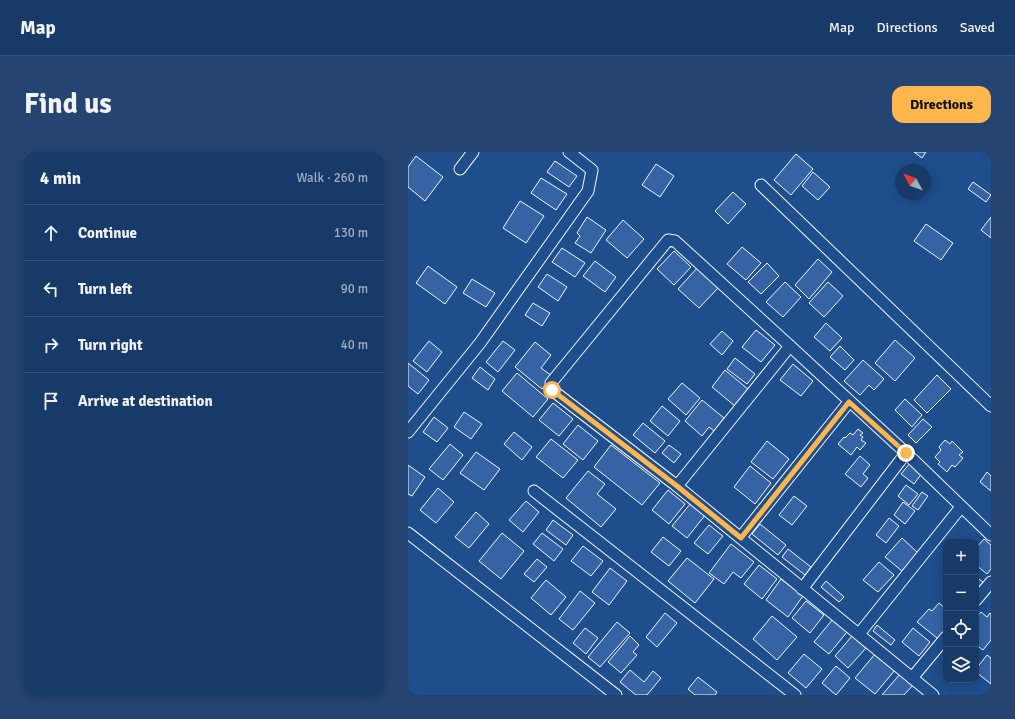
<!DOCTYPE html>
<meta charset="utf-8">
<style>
:root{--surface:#173a69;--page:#244571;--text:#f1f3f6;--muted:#9eadc0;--line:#36547d;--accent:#ffb74d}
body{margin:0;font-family:Signika,sans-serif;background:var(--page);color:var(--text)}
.controls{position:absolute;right:12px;bottom:12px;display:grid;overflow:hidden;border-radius:8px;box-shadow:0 2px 10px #0003}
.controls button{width:36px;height:36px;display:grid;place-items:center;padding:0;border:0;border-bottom:1px solid var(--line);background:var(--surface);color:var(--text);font:20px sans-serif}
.compass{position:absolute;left:487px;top:12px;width:36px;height:36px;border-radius:50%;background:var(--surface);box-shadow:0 2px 10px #0003;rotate:311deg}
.stop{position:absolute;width:12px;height:12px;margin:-9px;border:3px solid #ffb74d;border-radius:50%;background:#fff}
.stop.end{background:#ffb74d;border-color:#fff;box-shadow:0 1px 4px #0008}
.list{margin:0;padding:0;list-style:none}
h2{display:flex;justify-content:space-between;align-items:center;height:52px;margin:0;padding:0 16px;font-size:17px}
h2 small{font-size:13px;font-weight:400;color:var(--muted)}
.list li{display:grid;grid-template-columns:26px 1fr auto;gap:12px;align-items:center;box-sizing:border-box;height:56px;padding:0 16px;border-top:1px solid var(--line)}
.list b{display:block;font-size:15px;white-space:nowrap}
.list em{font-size:13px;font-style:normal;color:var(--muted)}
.icon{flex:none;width:22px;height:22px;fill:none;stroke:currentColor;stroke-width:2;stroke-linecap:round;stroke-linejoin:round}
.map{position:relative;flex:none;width:583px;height:543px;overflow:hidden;border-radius:12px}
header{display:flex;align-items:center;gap:24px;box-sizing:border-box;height:56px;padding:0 20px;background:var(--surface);border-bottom:1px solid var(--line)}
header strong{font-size:19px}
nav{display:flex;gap:22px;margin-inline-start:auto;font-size:14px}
.intro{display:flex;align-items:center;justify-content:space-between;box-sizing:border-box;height:96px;padding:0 24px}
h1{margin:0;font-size:28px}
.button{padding:10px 18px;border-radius:12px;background:var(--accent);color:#111;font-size:14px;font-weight:700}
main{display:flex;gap:24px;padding:0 24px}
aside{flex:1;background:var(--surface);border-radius:12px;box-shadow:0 2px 10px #0003}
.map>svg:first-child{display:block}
.building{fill:#3563a3;stroke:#f2f6ff}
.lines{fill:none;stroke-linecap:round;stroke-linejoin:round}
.street-casing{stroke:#f2f6ff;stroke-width:13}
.street{stroke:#1f4e8c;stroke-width:11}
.route{stroke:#ffb74d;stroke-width:5}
</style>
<header>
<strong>Map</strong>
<nav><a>Map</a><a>Directions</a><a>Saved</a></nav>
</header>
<div class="intro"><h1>Find us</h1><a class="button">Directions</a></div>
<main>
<aside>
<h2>4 min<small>Walk · 260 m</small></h2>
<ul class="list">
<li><svg class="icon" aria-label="ahead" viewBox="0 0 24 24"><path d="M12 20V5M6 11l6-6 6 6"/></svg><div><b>Continue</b></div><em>130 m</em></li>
<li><svg class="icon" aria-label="left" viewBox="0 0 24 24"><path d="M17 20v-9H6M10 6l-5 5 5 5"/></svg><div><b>Turn left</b></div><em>90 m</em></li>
<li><svg class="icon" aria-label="right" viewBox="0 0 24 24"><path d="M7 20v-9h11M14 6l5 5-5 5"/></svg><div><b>Turn right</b></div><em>40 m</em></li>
<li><svg class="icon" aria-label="arrive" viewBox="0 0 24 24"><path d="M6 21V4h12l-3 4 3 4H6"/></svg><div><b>Arrive at destination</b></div></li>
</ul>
</aside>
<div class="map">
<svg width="583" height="543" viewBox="0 0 583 543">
<rect width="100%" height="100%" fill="#1f4e8c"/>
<g class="building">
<polygon points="506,0 518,0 514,6"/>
<polygon points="388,2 405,17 383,43 366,28"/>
<polygon points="8,4 35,25 17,49 0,35 0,15"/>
<polygon points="147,9 169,24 161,35 139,20"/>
<polygon points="248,12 266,24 252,45 234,33"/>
<polygon points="405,20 422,35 410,48 394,34"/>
<polygon points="133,26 159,42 148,58 123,41"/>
<polygon points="565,30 583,43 578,50 560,37"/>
<polygon points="325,40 338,52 320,72 307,59"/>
<polygon points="112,49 136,64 118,91 95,76"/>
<polygon points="179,65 198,78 183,101 167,91 172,84 169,81"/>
<polygon points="583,65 583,86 573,78"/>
<polygon points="215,68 236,87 219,106 198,88"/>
<polygon points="518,72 545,91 533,108 506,89"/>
<polygon points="334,95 353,111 338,128 319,112"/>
<polygon points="154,96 177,111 167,125 144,110"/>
<polygon points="266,99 283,115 266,133 249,117"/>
<polygon points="410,107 424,120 401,147 387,133"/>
<polygon points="187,109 208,125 197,140 175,124"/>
<polygon points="359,111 371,124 353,142 340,130"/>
<polygon points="20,114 49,135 37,152 8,131"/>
<polygon points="291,114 312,134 291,156 270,137"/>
<polygon points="139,122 159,135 150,149 130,135"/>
<polygon points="64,127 87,141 78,155 55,141"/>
<polygon points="377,130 393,145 375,165 358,150"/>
<polygon points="420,130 435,144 416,165 401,151"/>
<polygon points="125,151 142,161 134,174 117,163"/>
<polygon points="418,171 434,186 422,199 406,185"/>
<polygon points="348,178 367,193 353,210 334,195"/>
<polygon points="314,179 325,189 314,203 302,192"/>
<polygon points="487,188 507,206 487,229 467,211"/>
<polygon points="21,189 34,200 19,220 5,209"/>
<polygon points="95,189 107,198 90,220 78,210"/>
<polygon points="127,190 143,203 133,216 144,224 134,237 107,215"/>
<polygon points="432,194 446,208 437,218 422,205"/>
<polygon points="327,206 347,222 339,232 319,217"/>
<polygon points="455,208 476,227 466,238 461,233 452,243 436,229"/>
<polygon points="0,211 21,228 10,242 0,234"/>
<polygon points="385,212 405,229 393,244 372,228"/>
<polygon points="72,215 87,227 80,238 64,226"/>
<polygon points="317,218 341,238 327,254 304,235"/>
<polygon points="109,221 140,247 125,265 94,239"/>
<polygon points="529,223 543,237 519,261 506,248"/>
<polygon points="274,231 292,246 278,263 260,247"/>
<polygon points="497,247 514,263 504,275 487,258"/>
<polygon points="294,248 316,266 306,279 301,275 294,284 277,269"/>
<polygon points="145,251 165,267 151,284 131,268"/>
<polygon points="254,254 272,269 260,284 242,269"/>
<polygon points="56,260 74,272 63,287 46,275"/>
<polygon points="26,265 40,276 29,290 15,280"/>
<polygon points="515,267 524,275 508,291 500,283"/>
<polygon points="235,271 257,289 247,301 225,283"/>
<polygon points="170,273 190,289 175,308 155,292"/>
<polygon points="450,277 455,281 452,283 455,285 453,288 458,291 452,298 449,295 443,303 430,292 436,285 437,286 442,281 445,283"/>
<polygon points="106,280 124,295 114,308 96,292"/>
<polygon points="143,287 170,308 155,326 128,305"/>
<polygon points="537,288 542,292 544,289 555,300 551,303 555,306 547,315 544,313 539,320 530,312 532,310 527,305 533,298 531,295"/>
<polygon points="359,289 381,307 365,327 343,310"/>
<polygon points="42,292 55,303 35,328 21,317"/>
<polygon points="203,293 252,331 234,353 186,315"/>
<polygon points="261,293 273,302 266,311 254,301"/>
<polygon points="68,300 92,317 76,338 52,321"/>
<polygon points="452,304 462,313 455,322 460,326 453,335 437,322"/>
<polygon points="502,311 514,321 506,332 493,322"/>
<polygon points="0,313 17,325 4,344 0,342"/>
<polygon points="342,314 363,331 347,352 326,335"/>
<polygon points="180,319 197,332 189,342 208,357 193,375 158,346"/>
<polygon points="579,320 583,324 583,339 572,330"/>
<polygon points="498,333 510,342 501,353 490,344"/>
<polygon points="30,336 46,350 28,371 12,358"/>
<polygon points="260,338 277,352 261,372 244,358"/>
<polygon points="514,340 520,344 510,358 504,354"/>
<polygon points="386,344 399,354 384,373 371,363"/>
<polygon points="118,349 131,360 115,380 101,368"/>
<polygon points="495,350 507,359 497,372 486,363"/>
<polygon points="283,351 298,362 279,386 264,374"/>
<polygon points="68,360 81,372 61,396 47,385"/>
<polygon points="481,366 491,374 478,391 468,383"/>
<polygon points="145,368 165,383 158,393 138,378"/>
<polygon points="352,372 378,393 370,403 344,382"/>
<polygon points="301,373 315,384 300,402 286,391"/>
<polygon points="94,381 116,399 93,427 71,409"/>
<polygon points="134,381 155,397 146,409 125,392"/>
<polygon points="255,385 273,399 261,414 243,400"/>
<polygon points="494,386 510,401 494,419 477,405"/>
<polygon points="576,387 583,393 583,417 579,422 568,413 568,396"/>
<polygon points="323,392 346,410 333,426 325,420 316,432 301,421"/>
<polygon points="175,394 195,409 183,424 163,409"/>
<polygon points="380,397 403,415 397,423 374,405"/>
<polygon points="279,406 306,427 287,451 260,429"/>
<polygon points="129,407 139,415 126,430 116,422"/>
<polygon points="471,410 486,423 470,440 455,428"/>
<polygon points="351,413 369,427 354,447 336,432"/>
<polygon points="202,416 219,429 201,453 184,440"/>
<polygon points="568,425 575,430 568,438"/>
<polygon points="373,427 395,444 380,465 358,448"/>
<polygon points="138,428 158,445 143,463 123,446"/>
<polygon points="418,429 436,445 431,450 413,435"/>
<polygon points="172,439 187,451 165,478 151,467"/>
<polygon points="398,449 416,463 402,481 384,466"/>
<polygon points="531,451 538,457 538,481 535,485 533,482 529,486 509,470 521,457 524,459"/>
<polygon points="573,460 579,465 582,461 583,462 583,488 575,498 568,493 568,466"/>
<polygon points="257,461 269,471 249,495 238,485"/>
<polygon points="364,464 389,485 369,508 345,487"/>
<polygon points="425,467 439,480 421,502 406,490"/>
<polygon points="209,470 222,481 192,515 180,505"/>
<polygon points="469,473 487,488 483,493 465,479"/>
<polygon points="177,476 190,486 178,502 165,491"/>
<polygon points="505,476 522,490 511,504 494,490"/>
<polygon points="222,484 231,493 225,500 229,503 213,521 200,510"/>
<polygon points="444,484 458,496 440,516 427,504"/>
<polygon points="396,502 414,517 398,536 380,521"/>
<polygon points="467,502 487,518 467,542 447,526"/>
<polygon points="579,503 583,506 583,532 568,520 568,517"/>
<polygon points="428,514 442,526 428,543 414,531"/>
<polygon points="222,518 236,530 245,519 253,526 239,543 228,543 212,530"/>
<polygon points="492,522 505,533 496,543 474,543"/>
<polygon points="290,525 309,540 307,543 287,543 280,537"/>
</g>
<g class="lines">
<g class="street-casing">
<g id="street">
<polyline points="52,17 65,0"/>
<polyline points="353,33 583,254"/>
<polyline points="0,280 72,191 180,39 184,18 161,0"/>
<polyline points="269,334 382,194"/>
<polyline points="126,339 387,543"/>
<polyline points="0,381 208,543"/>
<polyline points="333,385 441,250"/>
<polyline points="394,437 498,301"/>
<polyline points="568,448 583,430"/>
<polyline points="451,482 553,355"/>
<polyline points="504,526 538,485"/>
<polyline points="525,543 269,334 144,238 143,231 260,88 267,89 382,194 498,301 583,383"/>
</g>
</g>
<use href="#street" class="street"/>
</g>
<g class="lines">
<polyline class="route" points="144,238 269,334 333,386 441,250 498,301"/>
</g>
</svg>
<div class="controls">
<button>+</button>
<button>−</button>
<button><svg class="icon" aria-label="locate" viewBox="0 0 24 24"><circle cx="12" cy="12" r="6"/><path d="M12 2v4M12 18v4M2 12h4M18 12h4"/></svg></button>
<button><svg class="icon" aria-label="layers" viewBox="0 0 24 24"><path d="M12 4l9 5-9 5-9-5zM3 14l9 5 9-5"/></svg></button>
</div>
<svg class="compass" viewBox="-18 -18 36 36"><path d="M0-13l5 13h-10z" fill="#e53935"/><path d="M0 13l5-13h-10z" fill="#9eadc0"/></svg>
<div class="stop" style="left:144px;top:238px"></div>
<div class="stop end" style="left:498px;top:301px"></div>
</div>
</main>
